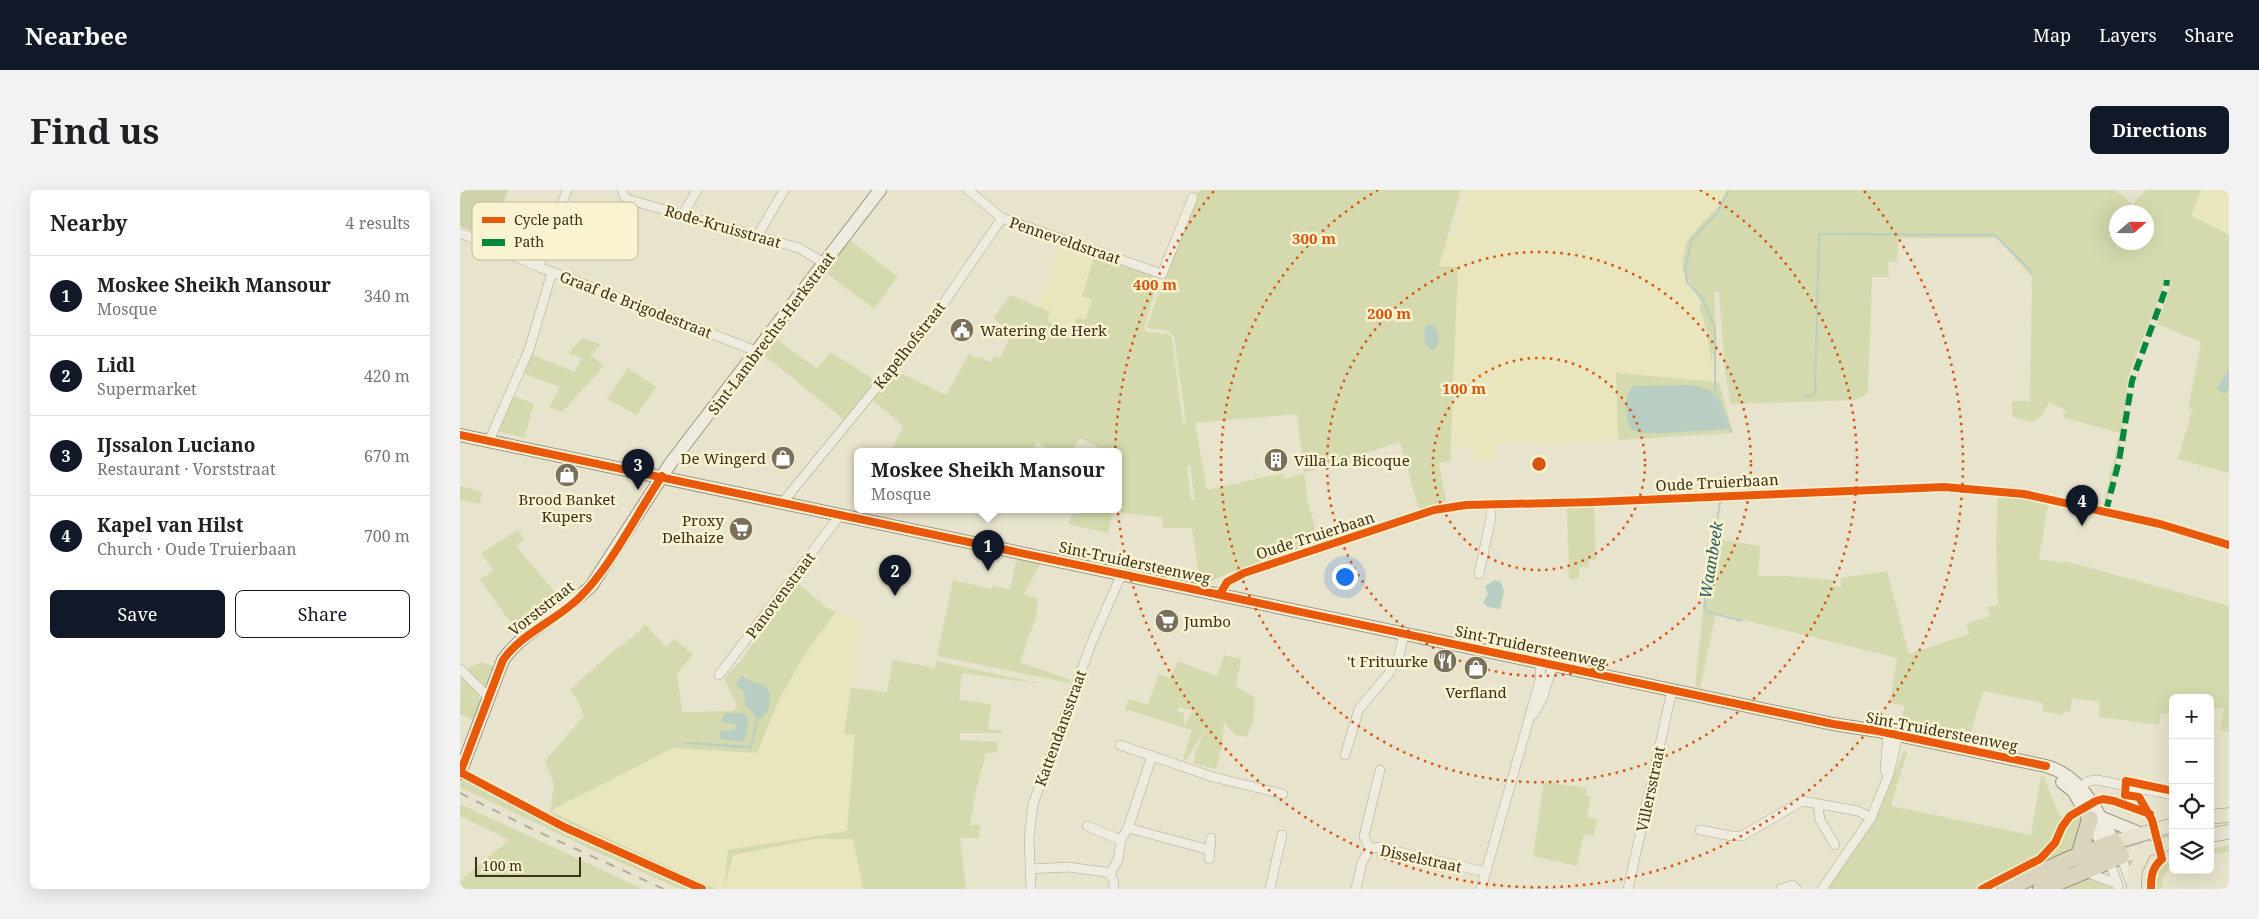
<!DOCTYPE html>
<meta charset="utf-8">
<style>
:root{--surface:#fff;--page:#f2f2f2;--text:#202124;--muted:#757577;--line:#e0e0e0;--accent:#111827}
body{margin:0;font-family:"Noto Serif",serif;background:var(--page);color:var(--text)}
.controls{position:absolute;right:15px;bottom:15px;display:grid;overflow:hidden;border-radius:8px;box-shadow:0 5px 20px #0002}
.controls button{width:45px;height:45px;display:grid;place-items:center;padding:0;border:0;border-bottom:1px solid var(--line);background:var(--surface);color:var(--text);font:25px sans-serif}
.compass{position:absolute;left:1649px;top:15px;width:45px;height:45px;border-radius:50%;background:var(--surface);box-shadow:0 5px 20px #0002;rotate:70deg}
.scale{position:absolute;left:15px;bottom:12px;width:106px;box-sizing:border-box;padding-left:5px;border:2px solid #3d301c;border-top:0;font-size:14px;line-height:18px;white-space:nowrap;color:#3d301c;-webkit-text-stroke:4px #f9f3d2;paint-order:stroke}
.you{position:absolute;left:884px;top:386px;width:18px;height:18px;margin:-12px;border:4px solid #fff;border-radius:50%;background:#1a73e8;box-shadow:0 0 0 8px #1a73e833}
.badge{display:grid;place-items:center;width:32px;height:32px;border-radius:50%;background:var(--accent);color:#fff;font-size:16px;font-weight:700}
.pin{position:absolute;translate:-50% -41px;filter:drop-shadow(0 1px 2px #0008)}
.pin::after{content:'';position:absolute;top:26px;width:18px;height:15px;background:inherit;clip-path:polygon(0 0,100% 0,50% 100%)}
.popup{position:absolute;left:394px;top:258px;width:268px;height:65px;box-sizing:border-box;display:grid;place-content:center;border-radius:8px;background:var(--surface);filter:drop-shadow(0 1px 4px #0005);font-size:16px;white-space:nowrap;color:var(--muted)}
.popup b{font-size:19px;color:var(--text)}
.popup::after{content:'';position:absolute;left:50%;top:100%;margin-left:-10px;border:10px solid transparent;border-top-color:var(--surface)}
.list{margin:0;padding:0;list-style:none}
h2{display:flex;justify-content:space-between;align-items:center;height:65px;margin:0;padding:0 20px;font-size:21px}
h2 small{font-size:16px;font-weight:400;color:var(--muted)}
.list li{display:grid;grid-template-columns:32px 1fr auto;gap:15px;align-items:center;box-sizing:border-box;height:80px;padding:0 20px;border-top:1px solid var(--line)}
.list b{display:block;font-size:19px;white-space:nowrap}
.list p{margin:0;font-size:16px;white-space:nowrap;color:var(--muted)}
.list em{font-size:16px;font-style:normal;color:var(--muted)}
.actions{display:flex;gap:10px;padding:15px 20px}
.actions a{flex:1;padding:11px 0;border:1px solid var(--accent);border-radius:8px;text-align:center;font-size:18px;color:var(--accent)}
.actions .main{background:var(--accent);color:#fff}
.icon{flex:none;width:28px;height:28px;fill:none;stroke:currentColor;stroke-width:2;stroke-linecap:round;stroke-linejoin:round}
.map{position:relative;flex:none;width:1769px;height:699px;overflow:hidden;border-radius:8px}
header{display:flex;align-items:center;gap:30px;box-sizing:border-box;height:70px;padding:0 25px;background:var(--accent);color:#fff}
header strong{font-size:24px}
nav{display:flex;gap:28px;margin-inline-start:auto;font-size:18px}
.intro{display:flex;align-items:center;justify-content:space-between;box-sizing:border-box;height:120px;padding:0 30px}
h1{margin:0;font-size:35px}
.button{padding:12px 22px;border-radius:8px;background:var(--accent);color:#fff;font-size:18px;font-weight:700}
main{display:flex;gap:30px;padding:0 30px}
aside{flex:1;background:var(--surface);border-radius:8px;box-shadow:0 5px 20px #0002}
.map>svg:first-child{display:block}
.farmland{fill:#e9e5bc}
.green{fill:#d4daad;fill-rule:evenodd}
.cemetery{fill:#cfd3ad}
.water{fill:#b8cec3}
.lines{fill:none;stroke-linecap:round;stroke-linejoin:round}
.stream{stroke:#b8cec3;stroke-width:2}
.street-casing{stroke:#ada796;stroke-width:10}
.secondary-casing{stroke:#9c9686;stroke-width:14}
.primary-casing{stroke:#928c7c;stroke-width:15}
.highway-casing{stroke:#928c7c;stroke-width:18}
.street{stroke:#efecdf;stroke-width:9}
.secondary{stroke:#efecdf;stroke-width:12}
.primary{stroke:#e7e3cf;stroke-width:14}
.highway{stroke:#dbd4bd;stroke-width:16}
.rail{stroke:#aeaba0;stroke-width:2;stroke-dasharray:9 9;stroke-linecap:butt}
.quiet{stroke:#00873e;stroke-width:6;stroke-dasharray:12 6;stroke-linecap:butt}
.cycleway-casing{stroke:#f9f3d2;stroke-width:11}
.cycleway{stroke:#e8590c;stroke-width:8}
.ring{fill:none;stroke:#d7550e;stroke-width:2.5;stroke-dasharray:2.5 5}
.labels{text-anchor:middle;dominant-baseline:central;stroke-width:5;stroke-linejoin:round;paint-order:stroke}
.street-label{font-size:15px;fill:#3d301c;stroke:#f9f3d2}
.poi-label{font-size:15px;fill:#3d301c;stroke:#f9f3d2;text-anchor:start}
.water-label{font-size:16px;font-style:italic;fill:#2a5b5e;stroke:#f9f3d2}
.key{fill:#f9f3d2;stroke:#c1b89b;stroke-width:1}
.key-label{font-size:14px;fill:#3d301c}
.centre{fill:#d7550e;stroke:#f9f3d2;stroke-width:2.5}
.ring-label{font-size:15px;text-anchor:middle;font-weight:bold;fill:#d7550e;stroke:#f9f3d2;stroke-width:5;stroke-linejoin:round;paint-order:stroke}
</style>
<header>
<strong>Nearbee</strong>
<nav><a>Map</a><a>Layers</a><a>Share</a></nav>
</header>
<div class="intro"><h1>Find us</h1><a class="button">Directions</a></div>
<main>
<aside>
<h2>Nearby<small>4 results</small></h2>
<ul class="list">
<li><span class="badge">1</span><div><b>Moskee Sheikh Mansour</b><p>Mosque</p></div><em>340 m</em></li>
<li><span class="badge">2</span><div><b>Lidl</b><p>Supermarket</p></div><em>420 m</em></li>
<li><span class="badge">3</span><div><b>IJssalon Luciano</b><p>Restaurant · Vorststraat</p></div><em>670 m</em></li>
<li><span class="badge">4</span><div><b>Kapel van Hilst</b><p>Church · Oude Truierbaan</p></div><em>700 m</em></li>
</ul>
<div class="actions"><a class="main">Save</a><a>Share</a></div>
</aside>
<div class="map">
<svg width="1769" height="699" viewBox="0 0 1769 699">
<rect width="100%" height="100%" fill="#e8e3cc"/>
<g class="farmland">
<polygon points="1007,0 1267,0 1258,17 1237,38 1225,88 1242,114 1239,115 1247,142 1251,170 1257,161 1259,192 1156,183 1158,250 1107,254 1037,253 1036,271 1013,270 1013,259 991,256 992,235 979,76 988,45 995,45"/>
<polygon points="1741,0 1769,0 1769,45 1731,26"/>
<polygon points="599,53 635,64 623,106 632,110 625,131 611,143 586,131 578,117"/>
<polygon points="376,422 401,432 384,543 395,545 387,641 268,660 265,698 273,665 354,649 393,649 403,699 256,699 90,621 213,558 297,563 308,540 320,507 345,464"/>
</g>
<g class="green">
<path d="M739,0h262l-22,76 19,1 -8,194 -11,2 7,39 -27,7 -19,-67 -96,31 3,25 12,45 -85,28 -23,10h-11l-8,-53h-29l-1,-11 -49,-5 -5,21 -40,-9 7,-14h43v-58h-20l2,-4 -20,-10 -8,14 -10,-4 -2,4h-6l-17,-10 -5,10h-141l12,-26 -32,-28 24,-28 51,25 23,-41 10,5 1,-3 11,6 4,-6 5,2 12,-25 -19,-15 18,-23 39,17 -3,9 24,12 6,-16 8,3 7,-20 -10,-4 13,-42 64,24 -15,50 3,4 22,2 3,5 11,84h3l-12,-87 -6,-5 -20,-3 -1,-2 13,-37zM837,224l7,59 -19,6 -2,-6 -76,17 -12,-67zM727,276h3l5,34h-4z"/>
<path d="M1267,0h388l18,15 13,-15h55l-10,26 38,19v238l-51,-14 15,-52 -5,3 13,-68 -44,-18 15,-42 -6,-3 -38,98 -5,55 -17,74 -3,-1 17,-72 -55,-15 -2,-4 4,-3 -18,-9c-10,21 -14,24 -37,14v-15h18l2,-124 -35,-39h-99l-1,24h-9l1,15h-17l-4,116 -12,7 -125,4 -6,-33 -6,-80 -5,1 3,59 -4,3 -2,8 -4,-30 -8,-27 3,-1 -20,-35 4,-26 11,-15 21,-21zM1656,22h30v30h-30z"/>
<polygon points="388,49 438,87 414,119 364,81"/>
<polygon points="122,148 141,154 131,165 144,176 102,222 89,217 100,197 65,184 71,164 114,182 122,168 109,163"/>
<polygon points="315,148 357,179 371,162 416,191 384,230 303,164"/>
<polygon points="168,178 196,197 177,225 147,209"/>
<polygon points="1156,183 1259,192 1273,243 1158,250"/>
<polygon points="52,205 74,214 64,248 37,241"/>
<polygon points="0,296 22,302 20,314 0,310"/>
<polygon points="1538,304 1588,314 1579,369 1604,373 1605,371 1769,416 1769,542 1760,540 1764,518 1750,519 1750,508 1713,508 1713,522 1700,524 1699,535 1639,527 1640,512 1612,508 1610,522 1604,521 1602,525 1583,521 1583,513 1523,501 1507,555 1439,539 1445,516 1430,513 1437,468 1256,423 1240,498 1235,496 1245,404 1257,349 1300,356 1298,386 1325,386 1373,390 1372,396 1381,397 1381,388 1427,381 1449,464 1509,444 1506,434 1530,426 1527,417 1538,415 1536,355"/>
<polygon points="1134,317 1136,370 1129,370 1129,377 1119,377 1119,389 1109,389 1107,318"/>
<polygon points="58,340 64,349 56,356 104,413 59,444 20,390 33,380 21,363"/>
<polygon points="557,367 581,372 564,404 578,409 576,427 560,472 610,490 609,493 477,466 493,390 531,399 533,395 550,400"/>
<polygon points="338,393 367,418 376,422 345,464 320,507 297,563 213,558 90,621 256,699 220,699 139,663 0,597 2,587 86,630 90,621 94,594 85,571 124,526 117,510 110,500 141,471 174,446 185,434 206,457 215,449 233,465 217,483 222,522 273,521 277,516 264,488 278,474"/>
<path d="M764,465l17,4 -5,27 19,12 -2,24 -6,15 -12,-2 -11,-13 -2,24 -6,23 -23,-6 4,-16 12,-23 -23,36 -3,-1 9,-29 -67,-21 4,-10 19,6 11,-31 11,4 8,-17 39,15zM719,516l8,4 7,-2 -10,18v-13l-7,-2z"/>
<polygon points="433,470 475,478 476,471 582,494 502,483 499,510 531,514 528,539 542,541 542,543 500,543 500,550 537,552 538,562 526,563 516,601 510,635 520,635 519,648 500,648 506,699 403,699 393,649 354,649 273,665 264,699 268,660 387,641 395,545 384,544 391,498 427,502"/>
<polygon points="21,472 35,477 27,494 23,496 6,480"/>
<path d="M1,486c19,21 24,17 15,46l-16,-8z"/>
<path d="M1444,560l3,2 -16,54 140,29 10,-59 3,1 14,37c8,6 15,3 23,-1l2,2 -7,33 -23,14h-10l-10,4 -41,23h-164l37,-54 16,-27 9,-31 6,-7z"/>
<polygon points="1084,592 1127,598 1126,606 1131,607 1127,627 1137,629 1134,646 1124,644 1117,676 1073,666"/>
<polygon points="0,614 183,699 0,699 0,692 12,680 49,650 0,626"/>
<polygon points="1769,655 1769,662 1750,664 1750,659"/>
<polygon points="1713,670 1713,675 1703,686 1702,699 1694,699 1697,679"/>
<polygon points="1627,687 1648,693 1656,699 1600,699"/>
</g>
<polygon class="cemetery" points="0,0 48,0 29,49 0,36"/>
<g class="water">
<path d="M968,135h6c7,10 7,17 -1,26 -8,-4 -9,-13 -9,-22z"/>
<polygon points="1769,179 1769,198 1766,204 1756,199"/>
<path d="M1232,195l18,5 11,15 7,24 -61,4h-25l-12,-4c-4,-14 -7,-32 3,-43z"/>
<polygon points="1035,390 1041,392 1044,401 1040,419 1028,417 1023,413 1028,404 1025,396"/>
<path d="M281,486l13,7 9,1 7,8c0,10 0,23 -11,27l-8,30 -73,-6 14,-1 58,4 7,-28 -12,-13 -1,-13 -8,-7z"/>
<polygon points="265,523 284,523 289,530 286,546 283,552 261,549 259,546 261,541 274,540 276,537 275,534 261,532"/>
</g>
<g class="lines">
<g class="stream">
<polyline points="1269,0 1257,23 1232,49 1225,78 1227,92 1242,108 1255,138 1255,200 1271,241"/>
<polyline points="1345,204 1348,207 1355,203 1359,44 1535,45 1573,83"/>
<polyline points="1260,312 1244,417 1248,422 1282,431"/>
</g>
<g class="street-casing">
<g id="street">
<polyline points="162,0 165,7 170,10 339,58 364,73"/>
<polyline points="223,24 237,0"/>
<polyline points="542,28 702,84 733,7"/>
<polyline points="0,43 79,77 296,161"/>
<polyline points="298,45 324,0"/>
<polyline points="79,77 107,0"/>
<polyline points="29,251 69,160 92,82"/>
<polyline points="323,312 474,127 542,28 508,0"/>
<polyline points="1019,384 1031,327 1031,314"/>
<polyline points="760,404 767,392 784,383 974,320 1006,315 1134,312 1484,297 1564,304 1700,334 1769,355"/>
<polyline points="0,479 29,508"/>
<polyline points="259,485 381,324"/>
<polyline points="1074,524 1082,509 1093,475"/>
<polyline points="660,555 753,587 823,604"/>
<polyline points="885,565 899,519 927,486 939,466 944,443"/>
<polyline points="1425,581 1428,543"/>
<polyline points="1616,600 1629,591 1637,590 1713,605"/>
<polyline points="1358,615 1360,630 1375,655"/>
<polyline points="627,636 661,650"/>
<polyline points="668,638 750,660"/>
<polyline points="1240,640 1272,646 1282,646 1342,611 1398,621 1411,628"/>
<polyline points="910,659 904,646 920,580"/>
<polyline points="1661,666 1672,696"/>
<polyline points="749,669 751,648"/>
<polyline points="1649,670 1658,696"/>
<path d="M570,679l38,-2 37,5c8,3 9,9 9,17"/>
<polyline points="1626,682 1657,694"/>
<polyline points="650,684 658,670 661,650 668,638 692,566"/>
<polyline points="571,699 569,647 573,614 631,454 662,383"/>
<polyline points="810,699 822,645"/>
<polyline points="896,699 902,672 910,659 918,657 1026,682"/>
<polyline points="1021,699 1080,490 1081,472"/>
<polyline points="1168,699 1212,500"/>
<polyline points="1321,699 1333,695 1336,699"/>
<polyline points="1362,699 1411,628 1429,584 1438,545"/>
</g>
</g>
<g class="secondary-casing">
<g id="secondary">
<path d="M0,245l1373,289 45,7 168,35c36,10 51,45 68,76"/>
<path d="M0,583l43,-113c23,-32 62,-47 89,-75l78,-121 210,-274"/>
<polyline points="1602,592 1614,602 1644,656"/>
<polyline points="1640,627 1682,644"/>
</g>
</g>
<g class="primary-casing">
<g id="primary">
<polyline points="1750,627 1769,625"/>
<polyline points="1750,645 1769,642"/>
<polyline points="1654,652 1713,635"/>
<polyline points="1661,666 1713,652"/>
<polyline points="1674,699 1675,681 1686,658"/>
</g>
</g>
<g class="highway-casing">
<g id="highway">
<polyline points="1619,666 1630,629"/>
<polyline points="1546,699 1608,670 1654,652 1661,666 1581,699"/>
</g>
</g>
<use href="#street" class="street"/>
<use href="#secondary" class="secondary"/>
<use href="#primary" class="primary"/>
<use href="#highway" class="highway"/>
<polyline class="rail" points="0,603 74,640 204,699"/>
<polyline class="quiet" points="1646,321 1659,271 1672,191 1706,98 1707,90"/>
<g class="cycleway-casing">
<g id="cycleway">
<polyline points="0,245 1373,534 1418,541 1586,576"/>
<polyline points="760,404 767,392 784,383 974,320 1006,315 1134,312 1484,297 1564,304 1700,334 1769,355"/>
<polyline points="0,582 104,637 242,699"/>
<path d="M0,583l43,-113c20,-28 53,-39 77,-63 32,-32 56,-82 82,-121"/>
<polyline points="1522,699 1580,669 1595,653 1602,637 1610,626 1636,611 1643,609 1654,611 1690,624"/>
<path d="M1691,699c0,-14 1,-21 11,-30l-10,-39 -13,-23 -14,-2 1,-14 47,10"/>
</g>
</g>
<use href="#cycleway" class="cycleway"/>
</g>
<g class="ring">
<circle cx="1079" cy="274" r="106"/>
<circle cx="1079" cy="274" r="212"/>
<path d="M1240 0A318 318 0 1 1 918 0"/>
<path d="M1404 1A424 424 0 1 1 754 1"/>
</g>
<defs>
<g id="civic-disc" transform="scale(1.25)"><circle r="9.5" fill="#796f5a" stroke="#f9f3d2"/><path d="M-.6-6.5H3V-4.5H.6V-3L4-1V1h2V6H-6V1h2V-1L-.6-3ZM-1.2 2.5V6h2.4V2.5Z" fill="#fff"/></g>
<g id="shop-disc" transform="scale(1.25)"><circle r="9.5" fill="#796f5a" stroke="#f9f3d2"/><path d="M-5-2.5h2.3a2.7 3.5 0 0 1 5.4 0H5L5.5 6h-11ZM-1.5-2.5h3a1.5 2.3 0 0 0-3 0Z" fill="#fff"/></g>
<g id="building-disc" transform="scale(1.25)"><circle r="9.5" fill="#796f5a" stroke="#f9f3d2"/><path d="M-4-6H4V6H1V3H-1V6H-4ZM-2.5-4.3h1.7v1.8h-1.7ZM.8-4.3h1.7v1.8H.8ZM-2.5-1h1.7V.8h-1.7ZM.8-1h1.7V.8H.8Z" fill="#fff"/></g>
<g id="supermarket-disc" transform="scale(1.25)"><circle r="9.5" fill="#796f5a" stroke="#f9f3d2"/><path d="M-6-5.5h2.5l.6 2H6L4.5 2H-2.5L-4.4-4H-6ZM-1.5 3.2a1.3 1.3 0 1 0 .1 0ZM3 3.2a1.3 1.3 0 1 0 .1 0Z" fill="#fff"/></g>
<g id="restaurant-disc" transform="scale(1.25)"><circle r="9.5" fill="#796f5a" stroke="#f9f3d2"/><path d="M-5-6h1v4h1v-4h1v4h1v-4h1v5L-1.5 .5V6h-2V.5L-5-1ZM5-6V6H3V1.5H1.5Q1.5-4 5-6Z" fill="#fff"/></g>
</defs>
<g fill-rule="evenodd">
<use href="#civic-disc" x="502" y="140"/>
<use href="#shop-disc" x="323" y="268"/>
<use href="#building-disc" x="816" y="270"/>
<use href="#shop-disc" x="107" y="285"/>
<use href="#supermarket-disc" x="281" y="339"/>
<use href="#supermarket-disc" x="707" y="431"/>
<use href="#restaurant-disc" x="985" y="471"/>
<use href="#shop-disc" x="1016" y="478"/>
</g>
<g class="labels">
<g class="street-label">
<text transform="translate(263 36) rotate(16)">Rode-Kruisstraat</text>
<text transform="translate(605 50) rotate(19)">Penneveldstraat</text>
<text transform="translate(176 114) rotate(21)">Graaf de Brigodestraat</text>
<text transform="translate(311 143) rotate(-53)">Sint-Lambrechts-Herkstraat</text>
<text transform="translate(449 155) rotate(-52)">Kapelhofstraat</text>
<text transform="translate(1257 292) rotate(-3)">Oude Truierbaan</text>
<text transform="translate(855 345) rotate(-18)">Oude Truierbaan</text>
<text transform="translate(675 372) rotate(12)">Sint-Truidersteenweg</text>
<text transform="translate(320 405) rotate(-53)">Panovenstraat</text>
<text transform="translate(81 418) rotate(-38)">Vorststraat</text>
<text transform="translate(1071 456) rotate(12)">Sint-Truidersteenweg</text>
<text transform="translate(600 538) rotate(-70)">Kattendansstraat</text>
<text transform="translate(1482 541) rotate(11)">Sint-Truidersteenweg</text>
<text transform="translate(1190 599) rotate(-78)">Villersstraat</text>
<text transform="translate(961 668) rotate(12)">Disselstraat</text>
</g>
<g class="poi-label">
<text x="520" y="140">Watering de Herk</text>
<text x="306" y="268" text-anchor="end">De Wingerd</text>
<text x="834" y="270">Villa La Bicoque</text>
<text x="107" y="309" text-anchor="middle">Brood Banket<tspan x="107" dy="17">Kupers</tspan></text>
<text x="264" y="330" text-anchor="end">Proxy<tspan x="264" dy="17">Delhaize</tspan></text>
<text x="724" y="431">Jumbo</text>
<text x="968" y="471" text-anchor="end">'t Frituurke</text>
<text x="1016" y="502" text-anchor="middle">Verfland</text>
</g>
<g class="water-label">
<text transform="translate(1251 370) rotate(-81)">Waanbeek</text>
</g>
</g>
<rect x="12" y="12" width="166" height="58" rx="8" class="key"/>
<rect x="22" y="27" width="23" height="6" fill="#e8590c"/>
<rect x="22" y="49" width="23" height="7" fill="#00873e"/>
<g class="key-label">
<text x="54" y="35">Cycle path</text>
<text x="54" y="57">Path</text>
</g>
<circle cx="1079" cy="274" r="8" class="centre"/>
<g class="ring-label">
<text x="854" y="54">300 m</text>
<text x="695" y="100">400 m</text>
<text x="929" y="129">200 m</text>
<text x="1004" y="204">100 m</text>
</g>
</svg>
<div class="controls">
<button>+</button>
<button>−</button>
<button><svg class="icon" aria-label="locate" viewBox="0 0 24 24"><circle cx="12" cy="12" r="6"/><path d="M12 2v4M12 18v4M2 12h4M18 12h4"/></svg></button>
<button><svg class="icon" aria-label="layers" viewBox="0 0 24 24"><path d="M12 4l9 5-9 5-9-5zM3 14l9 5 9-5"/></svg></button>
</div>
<svg class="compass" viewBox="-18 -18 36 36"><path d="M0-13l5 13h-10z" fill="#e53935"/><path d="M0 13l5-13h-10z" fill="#757577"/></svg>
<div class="scale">100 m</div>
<div class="you"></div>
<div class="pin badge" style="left:528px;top:381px">1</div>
<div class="popup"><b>Moskee Sheikh Mansour</b>Mosque</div>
<div class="pin badge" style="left:435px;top:406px">2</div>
<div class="pin badge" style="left:178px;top:300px">3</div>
<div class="pin badge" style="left:1622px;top:336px">4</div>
</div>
</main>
